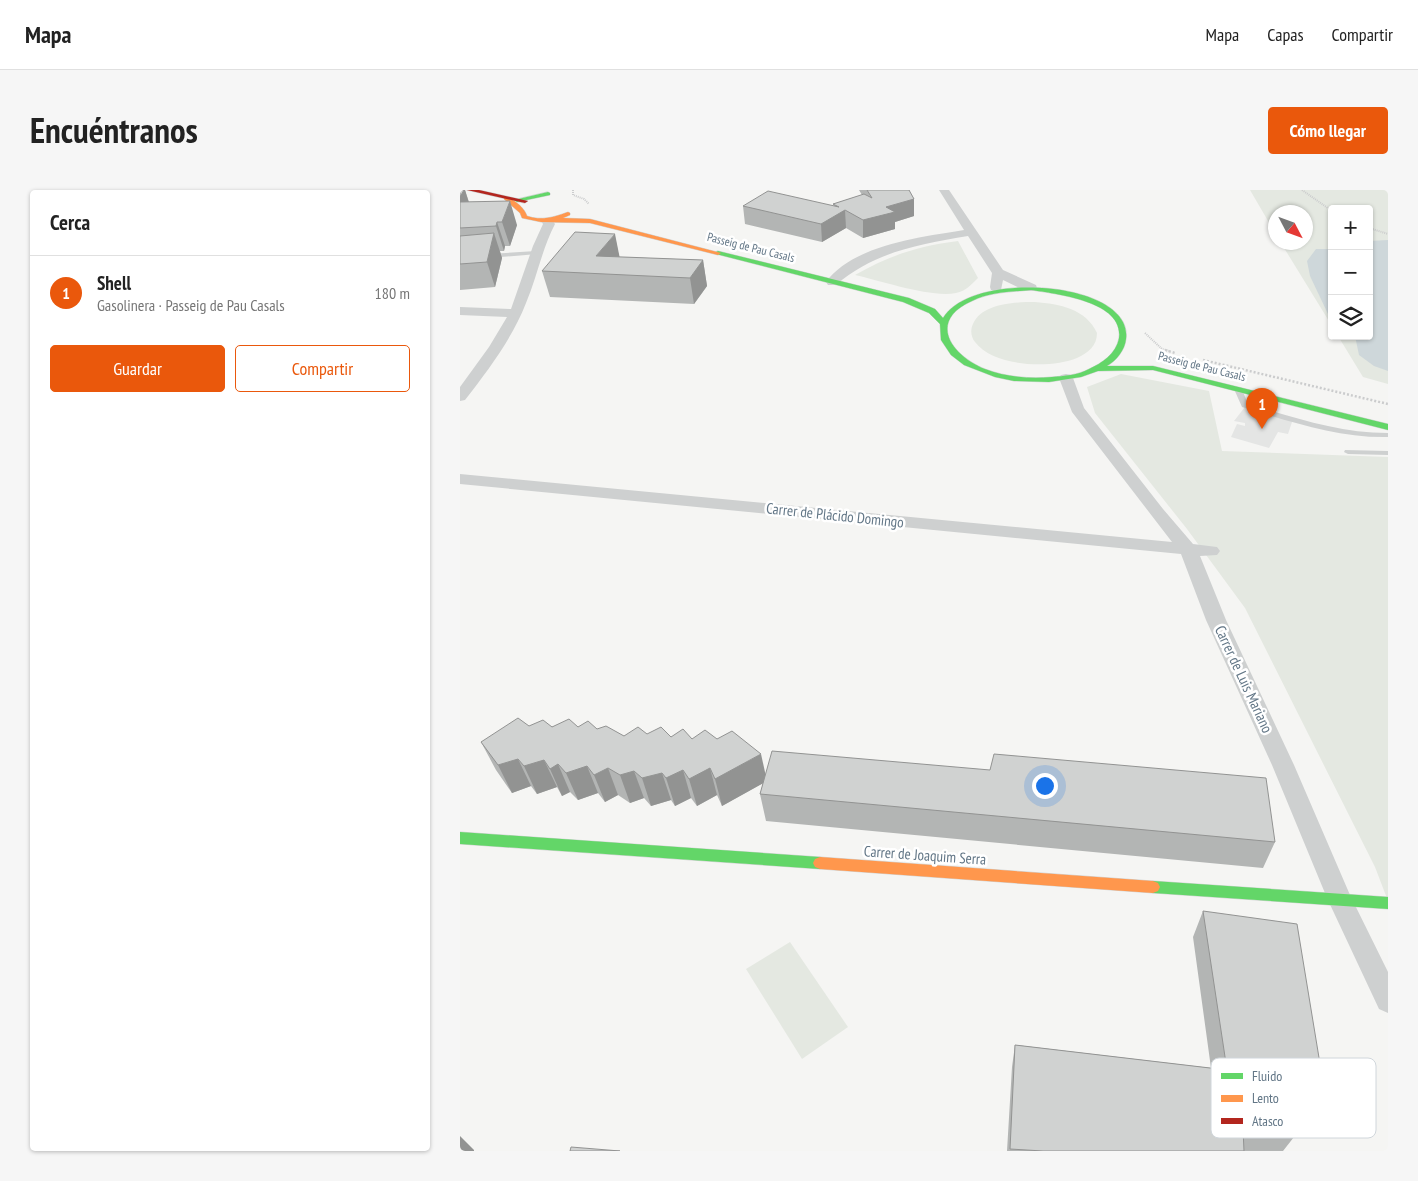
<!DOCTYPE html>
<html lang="es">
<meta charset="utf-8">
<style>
:root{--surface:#fff;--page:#f6f6f6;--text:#222;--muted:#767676;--line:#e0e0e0;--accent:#ea580c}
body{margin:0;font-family:"PT Sans Narrow",sans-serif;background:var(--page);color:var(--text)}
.controls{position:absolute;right:15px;top:15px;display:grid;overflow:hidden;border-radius:5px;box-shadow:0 1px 4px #0004}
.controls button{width:45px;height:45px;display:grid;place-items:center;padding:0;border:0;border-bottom:1px solid var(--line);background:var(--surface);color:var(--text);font:25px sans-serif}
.compass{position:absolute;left:808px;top:15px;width:45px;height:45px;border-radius:50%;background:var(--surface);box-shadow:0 1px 4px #0004;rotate:131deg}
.you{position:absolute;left:584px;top:595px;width:18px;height:18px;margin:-12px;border:4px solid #fff;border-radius:50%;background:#1a73e8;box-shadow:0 0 0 8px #1a73e833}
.badge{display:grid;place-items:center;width:32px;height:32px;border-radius:50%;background:var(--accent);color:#fff;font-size:16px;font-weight:700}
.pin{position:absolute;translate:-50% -41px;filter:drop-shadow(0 1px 2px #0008)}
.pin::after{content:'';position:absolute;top:26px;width:18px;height:15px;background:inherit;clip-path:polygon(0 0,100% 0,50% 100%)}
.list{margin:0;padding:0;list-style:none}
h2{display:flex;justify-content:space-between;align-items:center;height:65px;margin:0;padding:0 20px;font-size:21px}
h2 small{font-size:16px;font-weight:400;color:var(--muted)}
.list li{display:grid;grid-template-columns:32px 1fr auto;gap:15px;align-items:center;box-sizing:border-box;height:75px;padding:0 20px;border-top:1px solid var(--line)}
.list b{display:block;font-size:19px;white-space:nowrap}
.list p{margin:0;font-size:16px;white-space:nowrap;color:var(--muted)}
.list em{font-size:16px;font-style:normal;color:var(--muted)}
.actions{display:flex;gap:10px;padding:15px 20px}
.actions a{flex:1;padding:11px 0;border:1px solid var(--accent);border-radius:5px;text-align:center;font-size:18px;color:var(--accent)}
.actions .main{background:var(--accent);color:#fff}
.icon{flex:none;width:28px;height:28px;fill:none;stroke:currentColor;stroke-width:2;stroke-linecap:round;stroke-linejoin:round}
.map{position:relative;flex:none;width:928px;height:961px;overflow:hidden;border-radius:5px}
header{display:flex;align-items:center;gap:30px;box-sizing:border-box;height:70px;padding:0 25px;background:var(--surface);border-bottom:1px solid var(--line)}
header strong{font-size:24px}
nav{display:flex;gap:28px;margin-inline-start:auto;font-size:18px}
.intro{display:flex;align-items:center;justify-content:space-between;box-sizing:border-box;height:120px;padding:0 30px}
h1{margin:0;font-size:35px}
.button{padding:12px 22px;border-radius:5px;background:var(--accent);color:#fff;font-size:18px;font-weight:700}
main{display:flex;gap:30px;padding:0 30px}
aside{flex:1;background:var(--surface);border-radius:5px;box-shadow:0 1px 4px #0004}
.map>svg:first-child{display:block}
.built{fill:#e4e5e4}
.green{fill:#e4e8e1}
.water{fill:#ced7da}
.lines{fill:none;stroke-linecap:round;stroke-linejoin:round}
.fast-casing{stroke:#d1d3d3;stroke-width:1}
.slow-casing{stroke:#d1d3d3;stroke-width:1}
.jam-casing{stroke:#d1d3d3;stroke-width:1}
.path-far1{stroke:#cbcccd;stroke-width:2;stroke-dasharray:1 1;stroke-linecap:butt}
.path{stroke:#cbcccd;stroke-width:2.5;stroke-dasharray:2 2;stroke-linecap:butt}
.lane{fill:#ced0d0;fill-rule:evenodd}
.street{fill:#ced0d0;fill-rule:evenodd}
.fast{fill:#63d668;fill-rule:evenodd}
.slow{fill:#ff974d;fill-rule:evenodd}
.jam{fill:#b3261e;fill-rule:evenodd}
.wall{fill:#b3b5b4}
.shaded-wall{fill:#929392}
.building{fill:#d0d2d1;stroke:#929392}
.labels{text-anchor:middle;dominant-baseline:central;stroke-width:5;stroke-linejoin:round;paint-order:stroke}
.far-street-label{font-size:12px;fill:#627686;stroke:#fff}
.street-label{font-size:15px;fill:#627686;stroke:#fff}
.key{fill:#fff;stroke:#d0d6db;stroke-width:1}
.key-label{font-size:14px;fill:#627686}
</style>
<header>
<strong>Mapa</strong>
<nav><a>Mapa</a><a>Capas</a><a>Compartir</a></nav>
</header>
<div class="intro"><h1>Encuéntranos</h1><a class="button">Cómo llegar</a></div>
<main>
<aside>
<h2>Cerca<small></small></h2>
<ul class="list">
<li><span class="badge">1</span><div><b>Shell</b><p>Gasolinera · Passeig de Pau Casals</p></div><em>180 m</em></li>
</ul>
<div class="actions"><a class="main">Guardar</a><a>Compartir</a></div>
</aside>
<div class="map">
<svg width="928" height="961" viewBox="0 0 928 961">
<rect width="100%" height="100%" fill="#f5f5f3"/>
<polygon class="built" points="785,217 833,229 828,244 818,242 809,258 771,247 777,234 785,236 785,233 774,231"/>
<g class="green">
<polygon points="790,0 928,0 928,194 903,187 878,146 909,146 909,19 872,19 872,136 821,53 846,52 846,22 816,22 815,43"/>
<path d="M498,51l20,37c-6,6 -12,13 -22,15 -25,5 -74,-12 -101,-18 35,-20 64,-29 103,-34z"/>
<path d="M575,112c25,2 51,7 62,31 0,13 -9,20 -20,25 -27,11 -83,9 -102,-16 -4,-5 -5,-12 -2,-18 9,-21 43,-22 62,-22z"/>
<polygon points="661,184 749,201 762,261 928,267 928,711 915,677 785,418 727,339 635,223 627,197"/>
<polygon points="330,752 388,837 342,869 286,779"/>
</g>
<g class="water">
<polygon points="928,50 928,181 914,176 899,165 895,146 909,146 909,51"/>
<polygon points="856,59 872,59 872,126 868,124 850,86 847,71"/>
</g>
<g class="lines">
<g class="fast-casing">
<g id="fast">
<polygon points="88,2 90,3 90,5 57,12 54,10"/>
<path d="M258,61l191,47 26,11 8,9c29,-49 191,-37 183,21 -1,11 -10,22 -19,27h46l235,58v6l-235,-60 -55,1 -17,6 -32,5 -35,-1 -19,-4 -31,-12 -13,-10 -10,-15 -1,-16 -11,-11 -26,-11 -187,-48v-2zM571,100c25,4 93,11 88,48 -3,16 -17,25 -30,31 -11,6 -25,7 -37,8 -22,2 -46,0 -67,-8 -34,-14 -58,-48 -13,-68 18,-9 39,-9 59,-11z"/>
<polygon points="0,642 360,667 365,669 367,673 365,677 360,679 0,654"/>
<polygon points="693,691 928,707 928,719 693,703 688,701 686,697 688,693"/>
</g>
</g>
<g class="slow-casing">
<g id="slow">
<path d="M44,7c8,0 21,11 23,19 15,5 27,1 41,-4l2,1v2l-7,3 27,1 131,34 -3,2 -128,-32 -49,-1 -19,-4 -2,-5 -16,-14z"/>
<polygon points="360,667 693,691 698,693 700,697 698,701 693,703 360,679 355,677 353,673 355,669"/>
</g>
</g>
<g class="jam-casing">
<polygon id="jam" points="7,0 19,0 68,11 65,13"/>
</g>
<g class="path-far1">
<polyline points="113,0 113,5 124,9 129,14"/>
<polyline points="842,0 872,21"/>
<polyline points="909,38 928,44"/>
<polyline points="685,143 702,159 709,161"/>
</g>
<g class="path">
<polyline points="705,160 715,163"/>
<polyline points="743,170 928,214"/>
</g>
<g class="lane">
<polygon points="76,61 78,62 78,64 28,68 25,66 28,64"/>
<path d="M775,197h6l7,17c46,13 91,29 140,29v4c-51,1 -98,-16 -146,-30l-8,-18z"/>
<polygon points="885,260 928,261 928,265 888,264 884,262"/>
</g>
<g class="street">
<path d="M479,0h10l54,80 33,15 1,3 -1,3h-10l-23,-11 -2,10h-10l-1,-3 2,-14 -24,-37c-48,8 -94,16 -132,49h-8l-2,-3c27,-37 95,-45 138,-52z"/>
<path d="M87,28l4,1 4,5c-13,25 -18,53 -29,79 -14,36 -38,67 -61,97l-5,1v-14l29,-40 18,-30 -47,-2v-8l51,2 22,-63 10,-22 -2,-3z"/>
<polygon points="606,184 611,185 613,188 624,218 703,319 733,354 757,357 760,361 757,365 740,366 766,430 834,575 890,705 928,782 928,823 919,819 867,708 812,575 746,430 721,364 0,294 0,284 712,352 612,222 599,188 601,185"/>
</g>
<use href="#fast" class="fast"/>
<use href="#slow" class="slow"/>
<use href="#jam" class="jam"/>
</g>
<g class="wall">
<polygon points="0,0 5,0 9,12 57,35 50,56 45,56 44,61 40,61 42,68 35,97 0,100"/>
<polygon points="399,0 449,0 454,9 454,26 435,32 435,39 403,48 386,38 362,52 285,34 283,16 374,16 373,14 402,5"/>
<polygon points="160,67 243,70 247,96 234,114 90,107 82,81"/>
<polygon points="69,536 118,537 137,539 164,546 187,544 232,549 306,585 815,652 803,678 306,631 300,604 303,593 262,616 257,605 237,616 231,608 215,616 211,610 191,616 184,608 170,613 158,605 145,612 138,603 118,610 110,602 102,606 97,597 77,604 71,596 52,603 36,580 21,552"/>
<polygon points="743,721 863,892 847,913 831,913 834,947 823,961 547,961 552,877 555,855 751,878 733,747"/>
</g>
<g class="shaded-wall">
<polygon points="4,0 5,0 12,23 0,20 0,7"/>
<polygon points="454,9 454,26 435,32 435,39 403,48 403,30 426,17"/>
<polygon points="50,11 57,35 50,56 42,32"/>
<polygon points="385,20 386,38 362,52 361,34"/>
<polygon points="37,32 45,56 44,61 36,36"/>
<polygon points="34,43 42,68 35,97 27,72"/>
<polygon points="155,44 160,69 136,66"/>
<polygon points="243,70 247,96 234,114 230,88"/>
<polygon points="301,564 307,591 262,616 255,589"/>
<polygon points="58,569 71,596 52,603 38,575"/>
<polygon points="84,570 97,597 77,604 64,576"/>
<polygon points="98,574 110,602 102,606 90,579"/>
<polygon points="127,576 138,603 118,610 106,583"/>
<polygon points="148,578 158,605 145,612 134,585"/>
<polygon points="250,578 257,605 237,616 229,589"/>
<polygon points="223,580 231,608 215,616 206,588"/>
<polygon points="174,581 184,608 170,613 160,585"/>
<polygon points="202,583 211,610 191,616 182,588"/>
<polygon points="0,946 14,960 14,961 0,961"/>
</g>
<g class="building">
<polygon points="0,0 4,0 0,7"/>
<polygon points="407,0 449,0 454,9 426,17 435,22 403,30 385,20 361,34 283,16 308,1 379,17 373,14 404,4 412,8"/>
<polygon points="50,11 42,32 37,32 36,36 0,38 0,12"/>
<polygon points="115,42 155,44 136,66 243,70 230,88 82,81"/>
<polygon points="34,43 27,72 0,74 0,46"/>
<polygon points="58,528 69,536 83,530 92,537 109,529 118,537 128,531 137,539 146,536 164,546 178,537 187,544 201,537 211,547 223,539 232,549 245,540 257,549 272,541 301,564 255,589 250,578 229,589 223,580 206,588 202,583 182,588 174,581 160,585 148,578 134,585 127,576 106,583 98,574 90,579 84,570 64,576 58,569 38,575 21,552"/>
<polygon points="312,561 530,580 534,564 806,588 815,652 300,604"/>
<polygon points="743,721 837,734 863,892 829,891 834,947 783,939 784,961 583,961 550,959 555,855 767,880"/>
<polygon points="111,957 160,961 110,961"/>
</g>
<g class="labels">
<g class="far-street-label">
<text transform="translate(291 57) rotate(14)">Passeig de Pau Casals</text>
<text transform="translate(742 176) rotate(14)">Passeig de Pau Casals</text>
</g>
<g class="street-label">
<text transform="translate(375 325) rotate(6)">Carrer de Plácido Domingo</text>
<text transform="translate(784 489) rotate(65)">Carrer de Luis Mariano</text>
<text transform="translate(465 665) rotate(4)">Carrer de Joaquim Serra</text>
</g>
</g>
<rect x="751" y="868" width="165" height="80" rx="8" class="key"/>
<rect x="761" y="883" width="22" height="6" fill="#63d668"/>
<rect x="761" y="905" width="22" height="7" fill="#ff974d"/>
<rect x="761" y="928" width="22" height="6" fill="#b3261e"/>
<g class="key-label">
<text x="792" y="891">Fluido</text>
<text x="792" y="913">Lento</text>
<text x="792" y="936">Atasco</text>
</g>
</svg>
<div class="controls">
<button>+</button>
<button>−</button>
<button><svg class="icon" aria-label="layers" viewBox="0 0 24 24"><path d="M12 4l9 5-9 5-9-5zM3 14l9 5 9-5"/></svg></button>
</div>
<svg class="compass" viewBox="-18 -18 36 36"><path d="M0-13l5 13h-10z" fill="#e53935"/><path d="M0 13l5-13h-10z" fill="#767676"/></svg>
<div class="you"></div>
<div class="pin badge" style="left:802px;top:239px">1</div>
</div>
</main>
